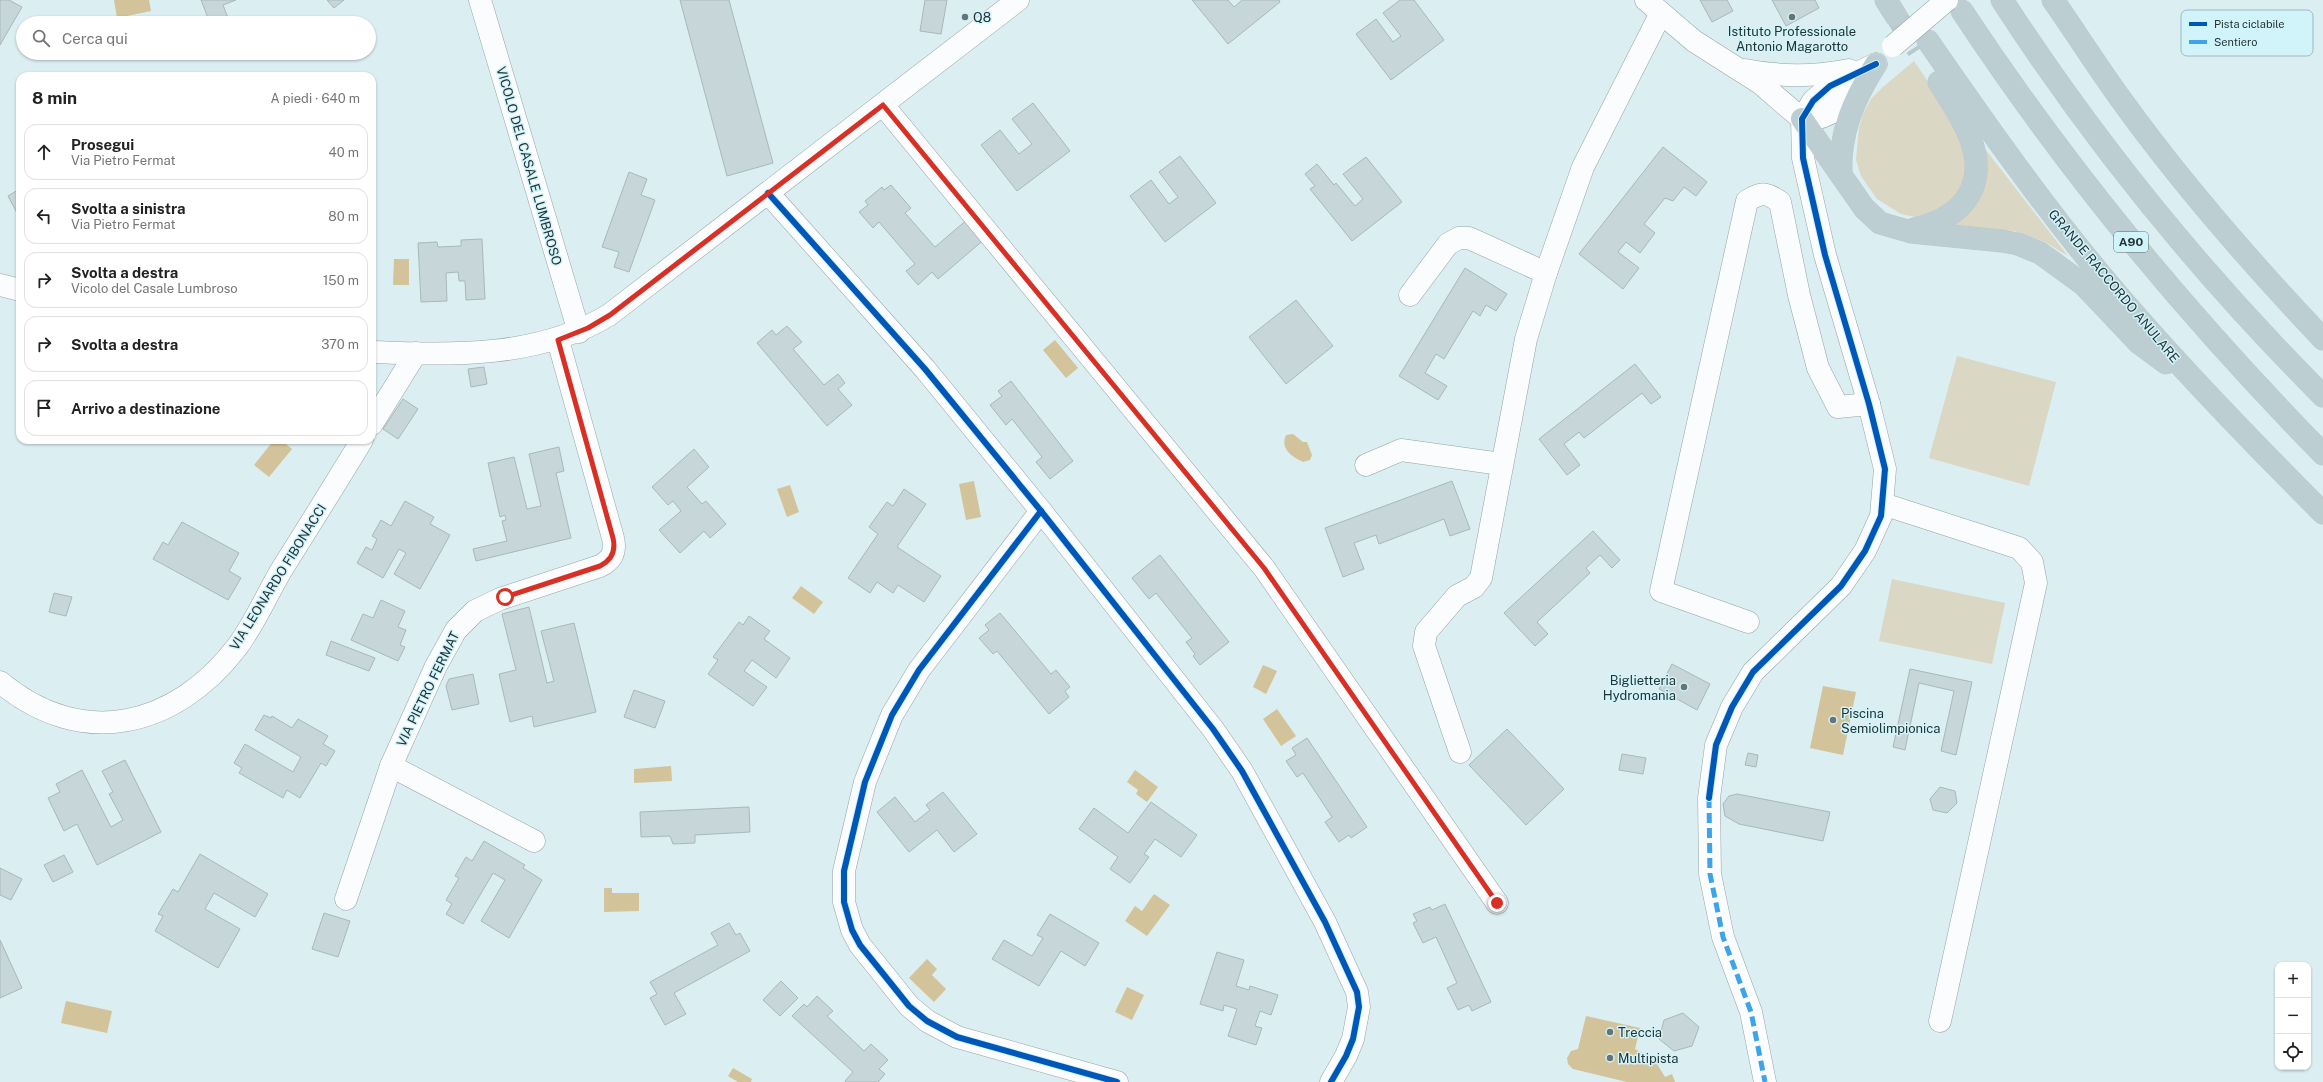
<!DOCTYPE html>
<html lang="it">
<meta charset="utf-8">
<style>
:root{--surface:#fff;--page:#f6f6f6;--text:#222;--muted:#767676;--line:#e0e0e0}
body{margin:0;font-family:"Public Sans",sans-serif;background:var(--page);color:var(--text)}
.controls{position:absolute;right:12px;bottom:12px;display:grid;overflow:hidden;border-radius:8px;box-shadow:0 1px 3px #0004}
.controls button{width:36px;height:36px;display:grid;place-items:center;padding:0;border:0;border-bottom:1px solid var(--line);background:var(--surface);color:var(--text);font:20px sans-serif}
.stop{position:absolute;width:12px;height:12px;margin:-9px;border:3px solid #d93025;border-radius:50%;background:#fff}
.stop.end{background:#d93025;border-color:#fff;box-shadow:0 1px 4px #0008}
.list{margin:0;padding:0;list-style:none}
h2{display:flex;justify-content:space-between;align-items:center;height:52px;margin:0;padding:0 16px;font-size:17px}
h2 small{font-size:13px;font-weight:400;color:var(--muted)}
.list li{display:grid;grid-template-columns:26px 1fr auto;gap:12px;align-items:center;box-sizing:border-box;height:56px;margin:0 8px 8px;padding:0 8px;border:1px solid var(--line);border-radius:12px}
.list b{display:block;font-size:15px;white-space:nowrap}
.list p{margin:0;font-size:13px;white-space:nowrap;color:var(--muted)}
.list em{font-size:13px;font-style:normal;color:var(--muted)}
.icon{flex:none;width:22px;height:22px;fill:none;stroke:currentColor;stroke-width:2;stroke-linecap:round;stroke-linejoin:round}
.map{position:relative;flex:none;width:2323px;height:1082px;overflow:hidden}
.search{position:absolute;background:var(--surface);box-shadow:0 1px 3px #0004;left:16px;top:16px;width:360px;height:44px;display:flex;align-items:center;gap:10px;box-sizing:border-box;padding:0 14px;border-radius:22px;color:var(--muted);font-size:15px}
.panel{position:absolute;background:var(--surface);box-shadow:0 1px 3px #0004;left:16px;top:72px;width:360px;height:372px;border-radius:12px}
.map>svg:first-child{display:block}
.green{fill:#dad7c4}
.water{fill:#d3c39a}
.building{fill:#c7d6d9;stroke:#a9b8ba}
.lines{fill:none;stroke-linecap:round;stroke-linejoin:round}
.highway-tunnel{stroke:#b7c9cb;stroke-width:22;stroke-dasharray:22 11;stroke-linecap:butt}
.minor-casing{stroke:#95a4a6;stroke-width:23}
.highway-casing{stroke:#bfc8ca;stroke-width:23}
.minor{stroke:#fafcfd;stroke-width:22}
.highway{stroke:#bcced1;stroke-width:22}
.minor-bridge-casing{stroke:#95a4a6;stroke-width:23;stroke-linecap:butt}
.minor-bridge{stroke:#fafcfd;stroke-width:22}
.quiet{stroke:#3ea3eb;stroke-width:5;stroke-dasharray:10 5;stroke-linecap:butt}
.cycleway-casing{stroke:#d1f4fb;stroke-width:8}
.cycleway{stroke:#0057b8;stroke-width:6}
.route{stroke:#d93025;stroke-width:5}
.poi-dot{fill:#657477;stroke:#d1f4fb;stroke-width:1.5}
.labels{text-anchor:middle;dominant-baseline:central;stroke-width:3;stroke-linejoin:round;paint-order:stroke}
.shield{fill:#d1f4fb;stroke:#596d70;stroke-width:1}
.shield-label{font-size:12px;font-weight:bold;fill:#253335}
.poi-label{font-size:13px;fill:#253335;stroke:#d1f4fb;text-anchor:start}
.street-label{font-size:13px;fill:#253335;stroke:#d1f4fb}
.key{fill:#d1f4fb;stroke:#9dbac0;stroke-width:1}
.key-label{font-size:11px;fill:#253335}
</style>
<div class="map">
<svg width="2323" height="1082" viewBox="0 0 2323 1082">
<rect width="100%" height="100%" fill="#dbeef1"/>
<g class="green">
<polygon points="1914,61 1952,117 1968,158 1964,184 1950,205 1920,218 1901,214 1877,199 1861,176 1856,160 1859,128 1863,114 1871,99 1883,87"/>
<polygon points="1982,145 2068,256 2045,242 2015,231 1946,227"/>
<polygon points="1957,356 2056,382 2029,486 1929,458"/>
<polygon points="1892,579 2005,603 1992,664 1879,641"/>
</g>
<g class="water">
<polygon points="114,0 149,0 151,11 117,18"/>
<polygon points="394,259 409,259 409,285 393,285"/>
<polygon points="1055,340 1078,368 1066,378 1043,350"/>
<path d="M1293,434l10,8h4l5,13 -2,5 -7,2c-12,-6 -23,-13 -17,-27z"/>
<polygon points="274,440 281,440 292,449 269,477 254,465"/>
<polygon points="974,481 981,517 966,520 959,484"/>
<polygon points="790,485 799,512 787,517 777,489"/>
<polygon points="801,586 823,602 814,614 792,598"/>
<polygon points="1263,665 1277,671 1266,694 1253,687"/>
<polygon points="1823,686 1856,692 1843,755 1810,748"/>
<polygon points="1277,709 1296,736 1281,746 1263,719"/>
<polygon points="671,766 672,781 634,783 634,769"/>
<polygon points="1135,770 1158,787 1147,802 1136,794 1138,790 1127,782"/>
<polygon points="604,888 612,888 612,893 639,893 639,911 604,912"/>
<polygon points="1154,894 1170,905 1147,936 1125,921 1135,906 1142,911"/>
<polygon points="927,959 937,969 932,975 946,989 934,1002 909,978"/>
<polygon points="1127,987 1144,995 1132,1020 1115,1012"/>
<polygon points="66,1001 112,1011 107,1033 61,1023"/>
<polygon points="1586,1016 1640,1028 1635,1049 1654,1059 1665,1077 1672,1074 1675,1082 1627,1082 1573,1069 1568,1064 1567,1058 1571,1051 1578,1049"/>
<polygon points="733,1068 752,1079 751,1082 738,1082 728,1076"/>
</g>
<g class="building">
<polygon points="0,0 9,0 22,7 0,45"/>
<polygon points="201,0 236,0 223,5 228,18 213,23 210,23"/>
<polygon points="327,0 344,0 334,8"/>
<polygon points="680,0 729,0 773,163 727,176"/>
<polygon points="925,0 947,0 941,34 920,31"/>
<polygon points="1192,0 1228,0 1234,7 1242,0 1279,0 1280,2 1228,44"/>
<polygon points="1400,0 1414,0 1444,40 1391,80 1356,34 1376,19 1393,42 1401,36 1383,13"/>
<polygon points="1700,0 1727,0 1733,11 1712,22"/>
<polygon points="1772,0 1815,0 1819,8 1786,26"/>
<polygon points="1033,103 1070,151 1017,191 981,145 1000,130 1019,154 1032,144 1012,119"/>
<polygon points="1663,147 1707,182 1696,196 1684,187 1673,201 1665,198 1644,224 1655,233 1640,253 1626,242 1618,252 1639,268 1623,289 1579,254"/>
<polygon points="1180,156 1216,203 1165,242 1130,196 1151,180 1169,204 1178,197 1159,172"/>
<polygon points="1366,157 1402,202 1352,241 1310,189 1315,186 1305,174 1317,164 1334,185 1336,183 1355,206 1363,199 1343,174"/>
<polygon points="629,172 647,179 641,195 655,200 629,272 614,267 619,252 602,247"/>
<polygon points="891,185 911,208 905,213 935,247 969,218 986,238 938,279 932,272 918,285 906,271 915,264 879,222 873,228 859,212 868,205 865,201 882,187 884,190"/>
<polygon points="20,186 20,212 17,213 8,196 18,190 16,188"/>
<polygon points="482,239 485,299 466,300 465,281 459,281 458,272 446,273 447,301 421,302 418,243 437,242 438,247 461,246 461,240"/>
<polygon points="1465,268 1507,294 1496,311 1486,305 1480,316 1473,311 1444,359 1436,354 1425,373 1447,386 1438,400 1399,376"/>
<polygon points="1296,300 1333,346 1286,384 1249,337"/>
<polygon points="787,326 802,342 793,349 824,385 838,374 845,383 838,389 852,405 827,426 757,343 772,330 776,335"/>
<polygon points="1635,364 1661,397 1651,404 1642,393 1584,438 1579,432 1564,444 1580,465 1567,475 1539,439"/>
<polygon points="484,367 487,384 471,387 468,369"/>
<polygon points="1011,381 1073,461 1050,479 1036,462 1042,457 1012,419 1006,425 990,405 1002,396 998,391"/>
<polygon points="403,399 418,409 398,439 383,429"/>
<polygon points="559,447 564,471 556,473 571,538 476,561 473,549 507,541 502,521 506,520 505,515 500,517 488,463 514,457 527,509 541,506 529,454"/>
<polygon points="694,449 709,467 687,487 702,504 706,501 726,524 710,538 704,531 680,553 659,530 681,511 673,501 668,505 652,487"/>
<polygon points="1452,481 1470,529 1450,536 1444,519 1379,544 1376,535 1354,543 1364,569 1343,577 1325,528"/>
<polygon points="904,489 926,504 897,547 941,576 924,602 898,585 893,593 877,582 870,593 848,578 878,534 869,527 887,502 893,506"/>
<polygon points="405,501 434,517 430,524 450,535 420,589 394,574 406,553 399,549 383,578 357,563 366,547 372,550 377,539 372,536 381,520 391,526"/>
<polygon points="182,522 239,553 229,571 241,578 228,600 153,559 163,542 168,545"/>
<polygon points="1593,531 1620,560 1612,568 1600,555 1586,568 1590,573 1537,622 1548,634 1535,646 1504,613"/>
<polygon points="1160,555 1229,642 1200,665 1193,656 1195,654 1186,642 1192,638 1156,593 1149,599 1132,578"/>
<polygon points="54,593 72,597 66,616 49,612"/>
<polygon points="381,600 405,611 398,627 406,630 400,645 405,647 398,661 351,640 363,614 373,618"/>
<polygon points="529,607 547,683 554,681 541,631 574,623 596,712 534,727 532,716 510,722 499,674 516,670 502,614"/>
<polygon points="1000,613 1051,674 1056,670 1070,687 1065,691 1069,697 1049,714 997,651 993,654 979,638 989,630 985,625"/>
<polygon points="749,616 770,631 764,639 790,658 776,678 752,660 744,671 767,687 753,706 708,674 718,660 713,657 739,622 743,625"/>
<polygon points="331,641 375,658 369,671 326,655"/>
<polygon points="1672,664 1710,684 1697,710 1659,689"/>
<polygon points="1910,669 1972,682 1956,755 1941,751 1954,691 1919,683 1905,750 1893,747"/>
<polygon points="473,674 479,704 452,710 446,686 449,679"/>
<polygon points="634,690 665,701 655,728 624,717"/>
<polygon points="264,715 271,718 272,716 292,728 298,719 328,736 323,744 335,751 326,766 321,763 300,798 287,790 283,798 239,773 242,768 234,763 245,744 293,772 301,757 255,730"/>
<polygon points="1507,729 1564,789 1526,825 1469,765"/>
<polygon points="1307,738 1367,827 1351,838 1349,835 1339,842 1325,822 1332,817 1303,773 1297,777 1286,761 1296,755 1292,748"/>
<polygon points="1748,753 1758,755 1756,767 1745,765"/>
<polygon points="1622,754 1646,758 1643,774 1619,770"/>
<polygon points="125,760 161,832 97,865 77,824 64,831 48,798 60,792 56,784 82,770 111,827 123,820 109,794 113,792 102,771"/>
<polygon points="1940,787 1955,791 1957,803 1947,813 1933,810 1930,799"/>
<polygon points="943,792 977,834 954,852 937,830 909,852 877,812 895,797 915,822 930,810 926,805"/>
<polygon points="1737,794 1830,812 1823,841 1739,824 1725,816 1723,804 1729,796"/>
<polygon points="1151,802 1197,835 1181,857 1155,839 1144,854 1149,857 1130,883 1110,869 1118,857 1079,829 1094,808 1128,833"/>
<polygon points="749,807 750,832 695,835 695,843 673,844 670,836 641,837 640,812"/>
<polygon points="484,841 525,865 523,868 542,880 509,938 481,921 505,880 493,873 463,924 446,914 452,904 446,900 459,878 455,876 466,857 472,861"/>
<polygon points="200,854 268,894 255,917 214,893 205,909 240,929 218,968 155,931 163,916 158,914 173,889 178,892"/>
<polygon points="64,855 73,872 53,882 44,865"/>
<polygon points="0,868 22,879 11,900 0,895"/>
<polygon points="1445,904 1491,1002 1472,1011 1469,1005 1458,1010 1447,988 1457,983 1436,937 1423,943 1413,923 1417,921 1413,914 1430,907 1432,910"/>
<polygon points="324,913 350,921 338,957 312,949"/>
<polygon points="1050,914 1099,943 1085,966 1061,951 1039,986 992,959 1004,940 1032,956 1043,938 1037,935"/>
<polygon points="729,923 736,935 740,933 750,951 674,993 686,1014 665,1025 650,998 657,994 650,982 718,945 711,933"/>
<polygon points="0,940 22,988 0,998"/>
<polygon points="1217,952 1244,960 1236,986 1249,990 1250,986 1278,995 1271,1015 1260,1011 1255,1026 1262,1028 1256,1045 1228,1036 1237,1009 1224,1005 1223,1011 1200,1004"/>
<polygon points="781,981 798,998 780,1016 763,1000"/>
<polygon points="817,996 833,1011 827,1016 864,1051 871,1044 888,1060 879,1069 885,1074 878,1082 846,1082 845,1081 853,1072 792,1016 804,1004 807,1007"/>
<polygon points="1683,1013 1699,1027 1692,1046 1674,1051 1659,1039 1664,1020"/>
</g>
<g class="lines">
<polyline class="highway-tunnel" points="1898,19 1918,50"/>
<g class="minor-casing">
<g id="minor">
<polyline points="480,0 579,332"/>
<polyline points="1646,0 1694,41 1760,83 1802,119"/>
<path d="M1745,70c35,7 69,7 104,0"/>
<polyline points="883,105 1264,568 1497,903"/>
<path d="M1802,119c28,3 44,-17 60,-38"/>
<polyline points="768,193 925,369 1041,511 1213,729 1242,771 1325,922 1357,992 1359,1007 1353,1039 1346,1056 1331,1082"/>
<polyline points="0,285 20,290"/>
<polyline points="1410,295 1448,244 1459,238 1469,238 1546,273"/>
<path d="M372,352c81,3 166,6 237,-37l409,-315"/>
<polyline points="372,424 416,353"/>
<polyline points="1366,465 1401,450 1501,464"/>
<polyline points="1883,504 2019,548 2032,562 2036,583 1940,1021"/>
<polyline points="1041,511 919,670 892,715 865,782 844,871 844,902 852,930 860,945 909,1006 927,1021 957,1037 1117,1082"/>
<path d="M1748,622l-87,-31 86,-390c15,-9 19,-9 33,1l19,93 19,73 20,39 31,-3"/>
<path d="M0,682c81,68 175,46 237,-35 18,-24 30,-53 45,-78 27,-43 54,-86 80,-129"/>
<polyline points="1460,752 1424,646 1426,632 1457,596 1474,587 1481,578 1526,339 1546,273 1583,167 1661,13"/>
<polyline points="391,766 534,841"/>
<path d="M346,899l45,-133 45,-100 20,-36 19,-19 25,-12 100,-33c12,-6 16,-15 13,-28l-55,-198"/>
<polyline points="1765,1082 1751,1012 1723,937 1710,874 1709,798 1716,745 1732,707 1753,672 1841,586 1865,551 1881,516 1885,469 1869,404 1825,255 1803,158 1802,119 1813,101 1830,86 1876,64"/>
</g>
</g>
<g class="highway-casing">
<g id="highway">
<polyline points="1886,0 1896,16"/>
<path d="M2002,0c92,142 201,276 321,396"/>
<path d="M2053,0c23,33 44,66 67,98 61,85 131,165 203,241"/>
<path d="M1962,11c107,162 225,304 361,443"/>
<path d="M1928,41c58,84 117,168 183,246 67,79 139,153 212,226"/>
<polyline points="1802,119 1864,208 1880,223 1911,232 2002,241 2018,244 2040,253 2084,285 2139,343 2166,363"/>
<path d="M1841,174c-2,-42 13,-75 35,-110"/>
<path d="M1914,229c19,-4 37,-12 50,-27 31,-39 -4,-86 -25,-120"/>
</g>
</g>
<use href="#minor" class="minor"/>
<use href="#highway" class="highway"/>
<g class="minor-bridge-casing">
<polyline id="minor-bridge" points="1893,46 1947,0"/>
</g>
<use href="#minor-bridge" class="minor-bridge"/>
<polyline class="quiet" points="1709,798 1710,874 1723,937 1751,1012 1765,1082"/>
<g class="cycleway-casing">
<g id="cycleway">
<polyline points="768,193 925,369 1041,511 1213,729 1242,771 1325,922 1357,992 1359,1007 1353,1039 1346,1056 1331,1082"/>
<polyline points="1041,511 919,670 892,715 865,782 844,871 844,902 852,930 860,945 909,1006 927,1021 957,1037 1117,1082"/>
<polyline points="1709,798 1716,745 1732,707 1753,672 1841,586 1865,551 1881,516 1885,469 1869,404 1825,255 1803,158 1802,119 1813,101 1830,86 1876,64"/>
</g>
</g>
<use href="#cycleway" class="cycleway"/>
</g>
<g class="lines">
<path class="route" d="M505,597l95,-31c12,-6 16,-15 13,-28l-55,-198 30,-12 22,-13 273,-210 381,463 233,335"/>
</g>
<g class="poi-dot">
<circle cx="965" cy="17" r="4"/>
<circle cx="1792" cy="17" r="4"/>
<circle cx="1684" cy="687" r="4"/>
<circle cx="1833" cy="720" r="4"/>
<circle cx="1610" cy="1032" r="4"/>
<circle cx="1610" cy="1058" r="4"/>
</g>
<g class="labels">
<rect class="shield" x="2114" y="232" width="34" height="20" rx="3"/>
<g class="shield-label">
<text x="2131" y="242">A90</text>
</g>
<g class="poi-label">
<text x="973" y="17">Q8</text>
<text x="1792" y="31" text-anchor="middle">Istituto Professionale<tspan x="1792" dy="15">Antonio Magarotto</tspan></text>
<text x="1676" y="680" text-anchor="end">Biglietteria<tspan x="1676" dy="15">Hydromania</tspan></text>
<text x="1841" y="713">Piscina<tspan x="1841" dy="15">Semiolimpionica</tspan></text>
<text x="1618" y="1032">Treccia</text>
<text x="1618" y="1058">Multipista</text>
</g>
<g class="street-label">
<text transform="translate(529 166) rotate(74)">VICOLO DEL CASALE LUMBROSO</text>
<text transform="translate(2114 286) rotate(50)">GRANDE RACCORDO ANULARE</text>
<text transform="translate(278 577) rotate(-58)">VIA LEONARDO FIBONACCI</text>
<text transform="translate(428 689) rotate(-64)">VIA PIETRO FERMAT</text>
</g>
</g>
<rect x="2181" y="10" width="132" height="46" rx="6" class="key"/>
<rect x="2189" y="22" width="18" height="4" fill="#0057b8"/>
<rect x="2189" y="40" width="18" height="4" fill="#3ea3eb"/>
<g class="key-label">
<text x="2214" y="28">Pista ciclabile</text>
<text x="2214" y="46">Sentiero</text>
</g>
</svg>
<div class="controls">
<button>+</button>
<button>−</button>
<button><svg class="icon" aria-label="locate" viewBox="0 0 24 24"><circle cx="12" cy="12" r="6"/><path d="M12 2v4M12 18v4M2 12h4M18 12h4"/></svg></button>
</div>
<div class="stop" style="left:505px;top:597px"></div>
<div class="stop end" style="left:1497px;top:903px"></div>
<div class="search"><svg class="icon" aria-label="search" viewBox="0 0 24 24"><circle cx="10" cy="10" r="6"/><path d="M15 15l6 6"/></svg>Cerca qui</div>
<section class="panel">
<h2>8 min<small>A piedi · 640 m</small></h2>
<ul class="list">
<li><svg class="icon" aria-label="ahead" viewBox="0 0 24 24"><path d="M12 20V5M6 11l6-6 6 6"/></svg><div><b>Prosegui</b><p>Via Pietro Fermat</p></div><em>40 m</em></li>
<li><svg class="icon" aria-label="left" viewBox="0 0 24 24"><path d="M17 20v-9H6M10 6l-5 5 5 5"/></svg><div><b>Svolta a sinistra</b><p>Via Pietro Fermat</p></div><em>80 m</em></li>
<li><svg class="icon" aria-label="right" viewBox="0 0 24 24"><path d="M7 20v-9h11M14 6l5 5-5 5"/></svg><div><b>Svolta a destra</b><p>Vicolo del Casale Lumbroso</p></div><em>150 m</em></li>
<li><svg class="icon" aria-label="right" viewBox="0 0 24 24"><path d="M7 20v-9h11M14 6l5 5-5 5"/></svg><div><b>Svolta a destra</b></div><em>370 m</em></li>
<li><svg class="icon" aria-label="arrive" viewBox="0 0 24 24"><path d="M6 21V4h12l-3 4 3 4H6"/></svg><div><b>Arrivo a destinazione</b></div></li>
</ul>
</section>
</div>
